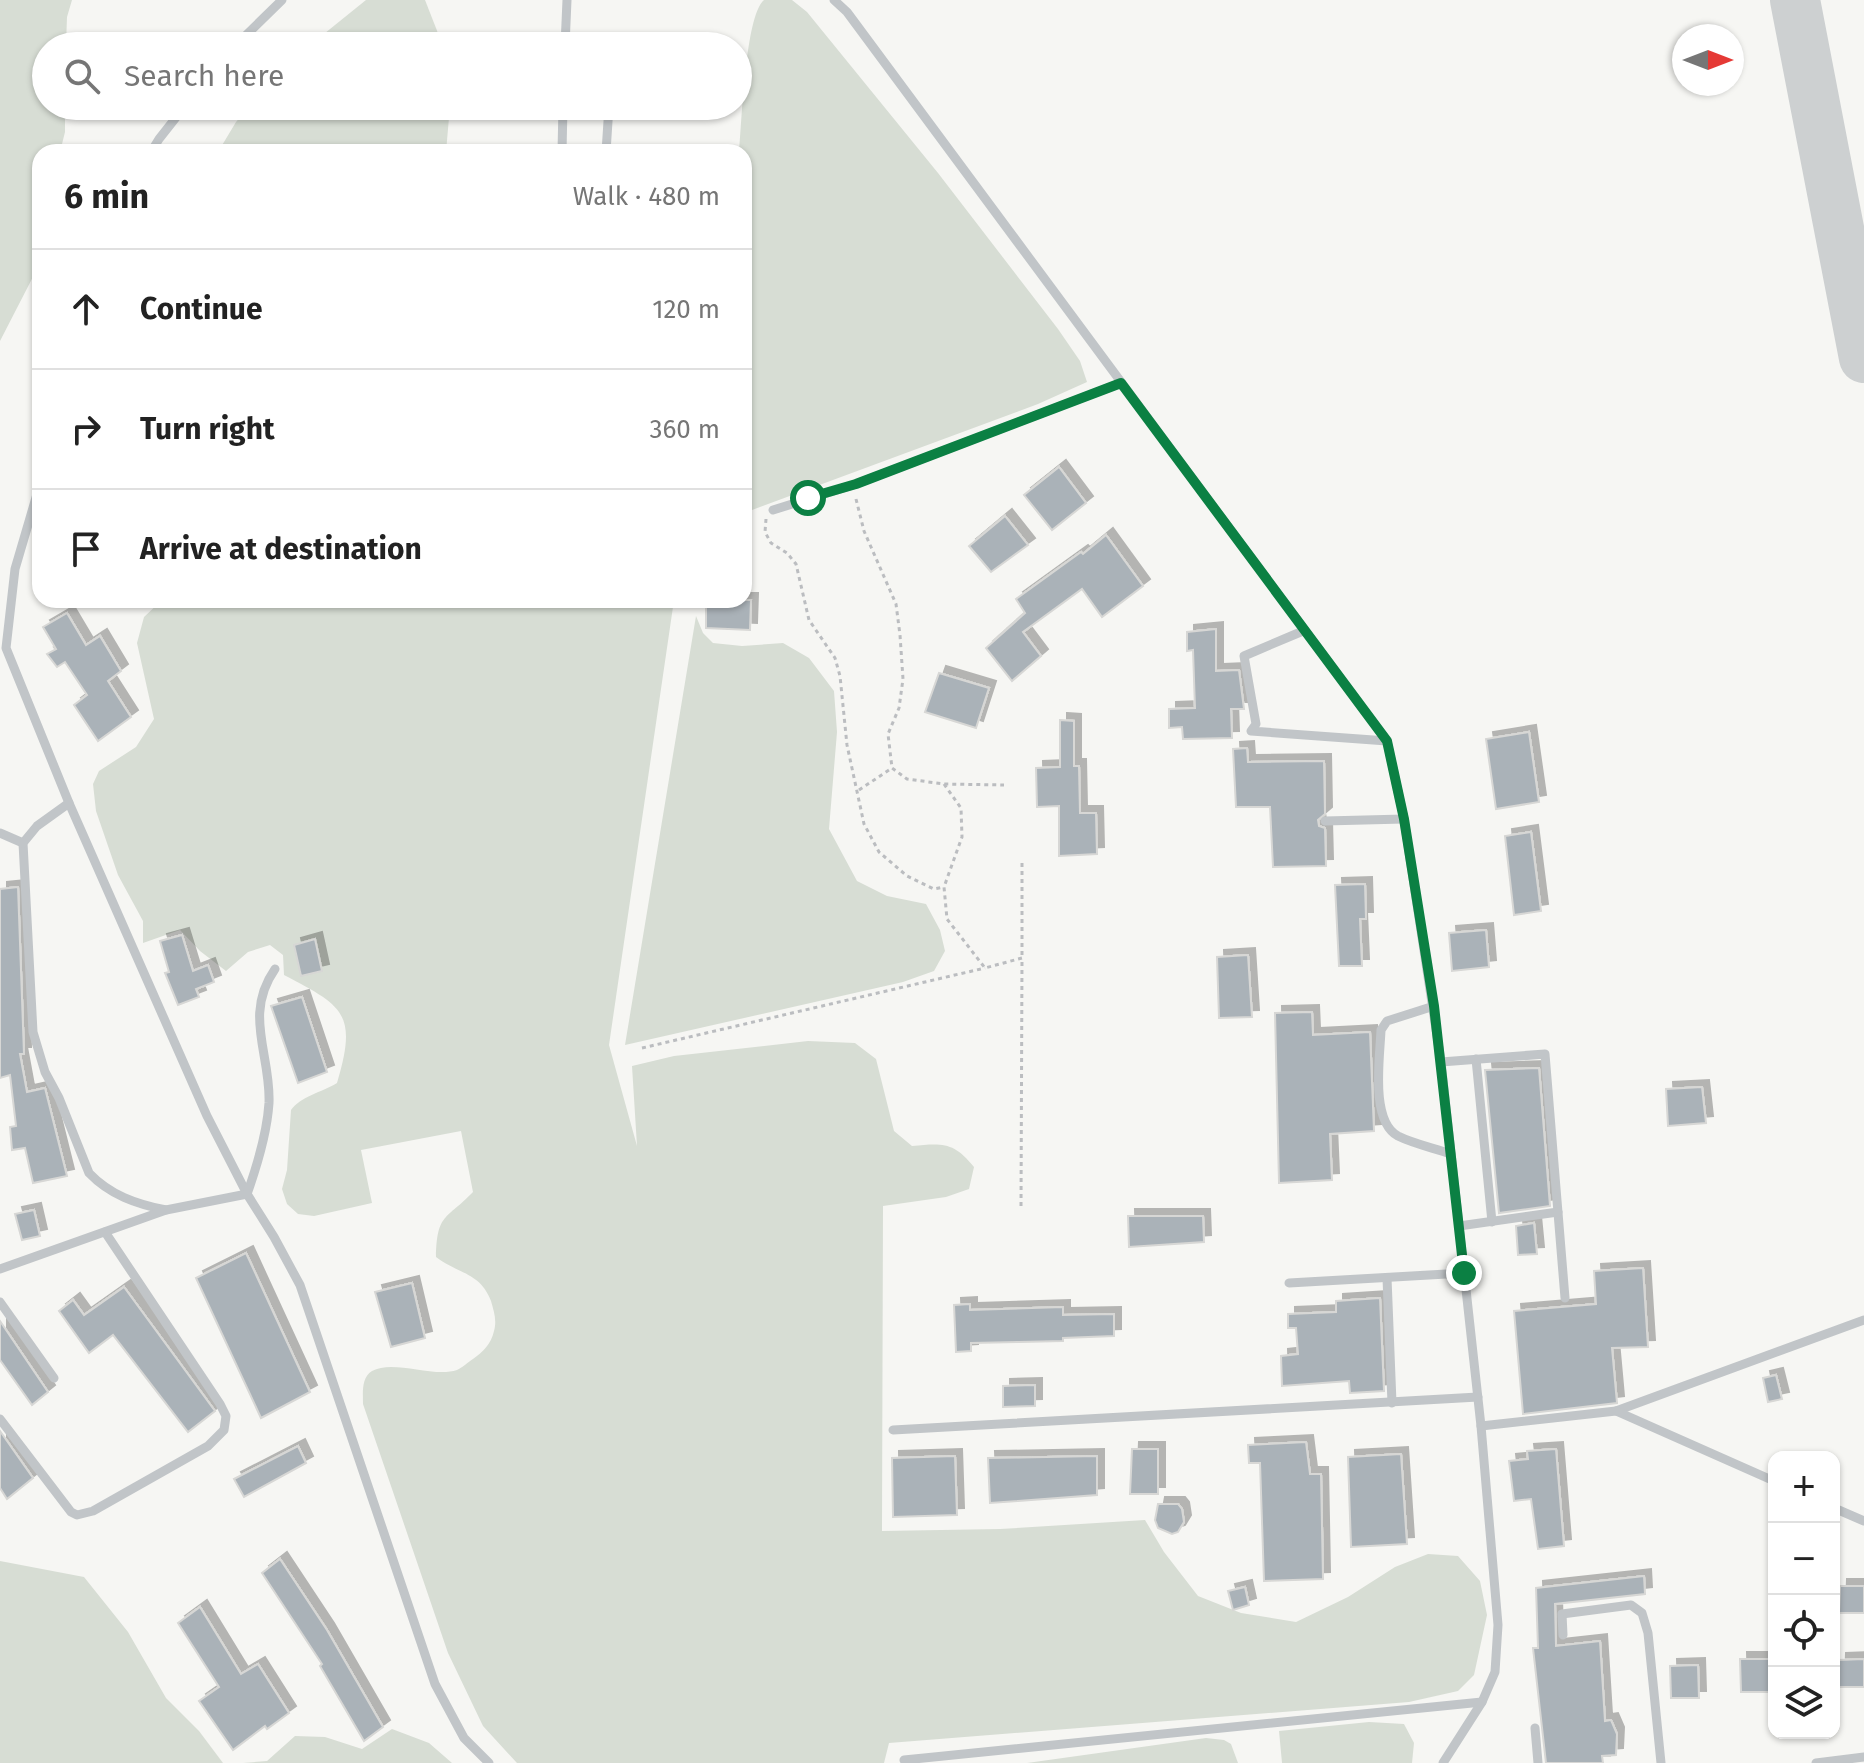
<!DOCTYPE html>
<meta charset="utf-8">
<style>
:root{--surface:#fff;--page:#f6f6f6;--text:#222;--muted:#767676;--line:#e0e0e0}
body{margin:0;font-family:"Fira Sans",sans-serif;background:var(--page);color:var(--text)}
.controls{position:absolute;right:24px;bottom:24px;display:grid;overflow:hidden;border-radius:16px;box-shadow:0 2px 6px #0004}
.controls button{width:72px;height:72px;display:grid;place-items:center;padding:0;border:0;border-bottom:2px solid var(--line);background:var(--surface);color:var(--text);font:40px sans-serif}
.compass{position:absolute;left:1672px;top:24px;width:72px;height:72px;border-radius:50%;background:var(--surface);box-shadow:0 2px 6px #0004;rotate:90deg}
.stop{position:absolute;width:24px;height:24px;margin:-18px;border:6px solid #0b8043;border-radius:50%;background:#fff}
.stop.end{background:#0b8043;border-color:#fff;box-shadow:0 2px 8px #0008}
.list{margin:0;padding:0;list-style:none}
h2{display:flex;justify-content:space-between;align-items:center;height:104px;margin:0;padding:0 32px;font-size:34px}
h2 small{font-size:26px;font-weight:400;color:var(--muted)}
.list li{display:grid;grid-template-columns:52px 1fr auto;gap:24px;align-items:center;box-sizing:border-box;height:120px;padding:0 32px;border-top:2px solid var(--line)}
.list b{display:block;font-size:30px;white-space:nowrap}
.list em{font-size:26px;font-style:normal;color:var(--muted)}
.icon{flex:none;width:44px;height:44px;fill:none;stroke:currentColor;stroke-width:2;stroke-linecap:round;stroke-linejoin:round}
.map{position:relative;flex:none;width:1864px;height:1763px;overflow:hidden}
.search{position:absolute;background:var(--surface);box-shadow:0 2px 6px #0004;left:32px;top:32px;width:720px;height:88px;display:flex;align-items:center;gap:20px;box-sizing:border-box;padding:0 28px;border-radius:44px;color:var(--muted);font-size:30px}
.panel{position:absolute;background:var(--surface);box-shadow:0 2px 6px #0004;left:32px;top:144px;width:720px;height:464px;border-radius:24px}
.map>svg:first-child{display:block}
.green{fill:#d7ddd4}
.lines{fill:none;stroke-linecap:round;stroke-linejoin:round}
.taxiway{stroke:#cdd0d1;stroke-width:50}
.building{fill:#aab2b8;stroke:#d7d7d5;stroke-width:2;filter:url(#shadow)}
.path{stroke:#bbbdc0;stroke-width:3;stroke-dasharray:4 4;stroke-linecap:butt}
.service{stroke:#c1c5c8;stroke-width:9}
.route{stroke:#0b8043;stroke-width:10}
</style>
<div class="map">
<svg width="1864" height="1763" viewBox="0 0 1864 1763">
<defs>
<filter id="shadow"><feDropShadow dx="7" dy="-7" stdDeviation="0" flood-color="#0004"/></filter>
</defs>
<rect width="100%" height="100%" fill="#f6f6f3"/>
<g class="green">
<polygon points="0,0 72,0 67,17 66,46 46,46 46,106 65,106 65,132 60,152 40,152 40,251 36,271 0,341"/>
<polygon points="366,0 425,0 443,46 309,46"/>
<path d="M764,0h28l15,12 131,161 120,156 22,32 7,21 -49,22 -294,109v-361h-5c3,-29 6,-136 25,-152z"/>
<polygon points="250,106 450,106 446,152 218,152 236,122"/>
<path d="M162,600h512l-65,445 28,101 -5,-80 42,-10 134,-15 47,2 21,16 18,72 18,15c31,-3 42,-4 62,21l-5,22 -23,8 -63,9 -1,325 118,-2 145,-9 19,32 34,44 43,17 55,9 52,-25 47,-30 33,-13 30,2 22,25 7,34 -13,60 -16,16 -49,11 -520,41 -5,20h-367l-34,-37 -35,-73 -85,-249c0,-11 -2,-26 9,-33 21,-12 61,7 85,-1 5,-2 11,-8 16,-11 10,-7 18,-15 21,-28 3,-11 0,-19 -3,-30 -11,-29 -33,-27 -55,-44 1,-44 10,-37 37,-65l-12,-61 -100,19 11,53 -58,13 -16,-2 -11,-10 -5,-15 5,-19 4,-60c9,-13 31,-18 46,-27 21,-70 6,-77 -53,-108l-1,-20 -13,-10 -22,7 -22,19 -26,-20 -20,-21 -37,13v-22l-25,-46 -22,-64 -3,-27 6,-13 37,-24 18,-28 -17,-76 7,-26z"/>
<polygon points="696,616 703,633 713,643 742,646 783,643 809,658 834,691 837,732 829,829 857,881 887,896 926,904 940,930 945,951 934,971 903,982 625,1045"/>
<polygon points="0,1561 84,1577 128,1632 166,1698 199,1731 223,1763 0,1763"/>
<polygon points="1369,1722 1404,1724 1414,1743 1412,1763 1282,1763 1279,1731"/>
<polygon points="392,1729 429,1743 452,1763 243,1763 267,1761 295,1736 325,1737 362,1749"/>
<polygon points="1206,1738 1224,1740 1231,1744 1238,1763 1027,1763"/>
</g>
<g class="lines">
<polyline class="taxiway" points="1795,0 1864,358"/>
</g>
<g class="building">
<polygon points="1059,467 1086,503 1052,530 1024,495"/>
<polygon points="1005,516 1028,545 991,572 969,546"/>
<polygon points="1106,535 1143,586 1102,617 1082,589 1023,632 1041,656 1012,681 986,648 1025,613 1016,599 1081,552 1083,554"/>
<polygon points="706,600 751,600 750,630 706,628"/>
<polygon points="67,613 86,645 100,636 121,671 108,681 131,717 98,741 74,705 87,695 65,662 57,667 47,654 56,649 43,627"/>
<polygon points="1216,629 1216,671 1239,670 1244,709 1231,709 1232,738 1183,739 1182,727 1169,728 1169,709 1195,708 1193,650 1187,651 1187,632"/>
<polygon points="939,673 989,688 976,728 925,712"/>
<polygon points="1060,720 1074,721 1074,766 1079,766 1080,813 1096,813 1097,854 1059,856 1059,806 1037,807 1036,768 1060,767"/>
<polygon points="1529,732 1539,802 1496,809 1486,739"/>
<polygon points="1247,748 1248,762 1324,761 1325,814 1318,820 1319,826 1325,828 1326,866 1273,867 1270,807 1236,807 1233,749"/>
<polygon points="1531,832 1541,911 1514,915 1505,836"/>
<polygon points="1365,884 1366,919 1360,919 1362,966 1339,966 1335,885"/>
<polygon points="18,887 24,1054 20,1054 27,1092 45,1088 67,1176 33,1183 25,1148 12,1150 10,1127 16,1126 10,1075 0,1078 0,889"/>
<polygon points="1486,930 1489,967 1452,971 1449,933"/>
<polygon points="182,935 193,971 208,965 214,982 196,989 199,997 178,1005 165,973 169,972 160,941"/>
<polygon points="315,939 322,971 301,976 294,945"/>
<polygon points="1248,955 1252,1017 1219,1018 1217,957"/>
<polygon points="302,997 327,1072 298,1083 271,1006"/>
<polygon points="1312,1012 1313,1035 1370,1032 1374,1131 1330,1134 1332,1180 1279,1183 1275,1013"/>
<polygon points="1539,1068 1550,1206 1499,1213 1485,1070"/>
<polygon points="1702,1087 1706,1123 1668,1126 1666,1089"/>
<polygon points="34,1210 40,1236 22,1240 15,1214"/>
<polygon points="1128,1216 1203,1216 1204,1242 1129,1247"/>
<polygon points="1534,1223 1537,1254 1518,1255 1516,1226"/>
<polygon points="246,1253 310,1392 261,1418 196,1278"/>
<polygon points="1643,1268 1648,1347 1612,1348 1617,1403 1523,1414 1514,1311 1596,1304 1594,1271"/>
<polygon points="412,1283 425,1338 391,1347 375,1292"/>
<polygon points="124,1287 215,1411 188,1432 113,1335 89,1353 59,1311 73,1300 84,1315"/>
<polygon points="1380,1298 1384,1391 1350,1393 1349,1381 1282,1386 1281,1356 1298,1354 1296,1328 1288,1328 1288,1314 1336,1312 1336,1301"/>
<polygon points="970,1304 970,1310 1063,1307 1063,1315 1114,1314 1114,1336 1063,1338 1063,1341 971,1343 971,1351 956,1352 954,1305"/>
<polygon points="0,1321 48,1392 32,1405 0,1360"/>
<polygon points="1776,1375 1782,1399 1768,1402 1763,1378"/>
<polygon points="1035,1385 1035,1406 1003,1407 1003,1386"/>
<polygon points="0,1431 33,1478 7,1499 0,1488"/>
<polygon points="1306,1442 1310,1474 1321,1474 1323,1579 1264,1581 1260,1463 1249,1463 1248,1445"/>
<polygon points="298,1446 306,1463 244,1497 234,1479"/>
<polygon points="1132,1449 1158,1449 1158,1494 1130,1494"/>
<polygon points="1556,1449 1564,1546 1538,1549 1531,1499 1514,1501 1509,1461 1528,1459 1527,1451"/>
<polygon points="1401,1454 1407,1544 1351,1547 1348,1457"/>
<polygon points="955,1456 957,1515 893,1517 892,1458"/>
<polygon points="1097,1456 1097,1495 990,1503 988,1458"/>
<polygon points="1158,1504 1178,1504 1182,1509 1184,1522 1178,1532 1172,1534 1158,1528 1155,1520"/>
<polygon points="280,1559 327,1630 383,1727 364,1741 320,1666 322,1664 262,1573"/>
<polygon points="1644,1576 1645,1594 1555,1604 1556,1646 1600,1641 1605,1721 1611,1720 1617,1734 1616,1755 1602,1756 1603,1763 1546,1763 1533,1648 1538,1648 1536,1588"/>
<polygon points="1840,1586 1864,1586 1864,1613 1839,1613"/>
<polygon points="1245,1587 1249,1605 1233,1610 1228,1591"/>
<polygon points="200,1607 241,1674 258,1664 289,1713 267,1729 265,1726 233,1750 199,1701 219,1687 178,1623"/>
<polygon points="1740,1659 1772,1659 1773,1692 1741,1692"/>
<polygon points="1864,1659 1864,1687 1838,1687 1839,1660"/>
<polygon points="1698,1665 1699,1698 1671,1698 1670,1666"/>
</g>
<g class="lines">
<g class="path">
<polyline points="856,499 864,531 896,604 900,635 903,679 899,708 888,734 892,768 907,779 944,784 1004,785"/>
<polyline points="766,519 765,532 771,543 787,553 796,564 809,620 835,658 840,676 847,745 864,824 879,852 907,876 934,889 944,887"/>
<polyline points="944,784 961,808 962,837 944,887 947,919 985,968 1022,958 1021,1207"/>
<polyline points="859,790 892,768"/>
<polyline points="1022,863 1022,958"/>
<polyline points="642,1048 985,968"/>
</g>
<g class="service">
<polyline points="834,0 847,12 1387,741 1404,819 1441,1062 1481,1426 1498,1625 1495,1672 1482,1702 1443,1763"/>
<polyline points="235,46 282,0"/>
<polyline points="565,46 567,0"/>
<polyline points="151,152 159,139 185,106"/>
<polyline points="562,152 563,106"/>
<polyline points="606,152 609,106"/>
<polyline points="40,484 15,569 6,648 69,803 207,1116 247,1194 274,1237 300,1285 435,1684 464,1738 489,1763"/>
<polyline points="773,510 856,484 1121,383"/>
<polyline points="1303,631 1244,656 1256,724 1251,731 1387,741"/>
<path d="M69,803l-32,23 -14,17 10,189 12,40 14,26 30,75c21,22 47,31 77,37"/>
<polyline points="1325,821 1404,819"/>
<polyline points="0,833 23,843"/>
<path d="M1434,1006l-47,15 -6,9c-1,27 -11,91 17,106 16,8 36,12 53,18"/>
<polyline points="1476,1059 1492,1222"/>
<polyline points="1441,1062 1545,1054 1565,1298"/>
<polyline points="1459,1226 1558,1212"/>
<path d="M0,1269l166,-59 81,-16c10,-28 20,-60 22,-91 2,-49 -26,-88 6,-134"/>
<polyline points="1387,1278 1392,1403"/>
<polyline points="1289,1283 1464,1273"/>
<polyline points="0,1302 54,1378"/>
<polyline points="1616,1411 1864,1320"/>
<polyline points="0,1419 71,1512 77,1515 93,1511 208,1446 224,1430 226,1416 220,1404 105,1232"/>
<polyline points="1481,1426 1616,1411 1774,1481"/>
<polyline points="893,1430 1478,1397"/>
<polyline points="1834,1508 1864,1521"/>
<polyline points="1563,1635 1562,1614 1631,1605 1642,1613 1648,1633 1661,1763"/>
<polyline points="1535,1728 1538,1763"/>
<polyline points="904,1760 1482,1702"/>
<polyline points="1816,1763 1864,1757"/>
</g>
</g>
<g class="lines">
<polyline class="route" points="808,498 856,484 1121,383 1387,741 1404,819 1434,1006 1464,1273"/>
</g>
</svg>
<div class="controls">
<button>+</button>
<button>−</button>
<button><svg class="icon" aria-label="locate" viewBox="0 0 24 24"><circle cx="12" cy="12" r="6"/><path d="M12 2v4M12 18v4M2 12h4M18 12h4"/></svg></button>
<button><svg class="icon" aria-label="layers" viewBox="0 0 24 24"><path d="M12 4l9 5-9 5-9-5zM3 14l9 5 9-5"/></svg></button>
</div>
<svg class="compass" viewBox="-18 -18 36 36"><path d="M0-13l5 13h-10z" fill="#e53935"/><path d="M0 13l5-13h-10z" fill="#767676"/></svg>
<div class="stop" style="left:808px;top:498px"></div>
<div class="stop end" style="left:1464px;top:1273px"></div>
<div class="search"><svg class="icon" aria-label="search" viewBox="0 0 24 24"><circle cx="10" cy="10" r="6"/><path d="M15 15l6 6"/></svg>Search here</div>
<section class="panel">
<h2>6 min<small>Walk · 480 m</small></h2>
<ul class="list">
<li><svg class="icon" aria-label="ahead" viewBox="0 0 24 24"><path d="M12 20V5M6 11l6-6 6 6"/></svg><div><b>Continue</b></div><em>120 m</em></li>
<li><svg class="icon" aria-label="right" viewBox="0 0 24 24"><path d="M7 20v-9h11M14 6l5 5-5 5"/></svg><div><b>Turn right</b></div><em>360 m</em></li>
<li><svg class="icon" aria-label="arrive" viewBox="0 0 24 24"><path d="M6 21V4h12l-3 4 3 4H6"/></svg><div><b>Arrive at destination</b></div></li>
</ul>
</section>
</div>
